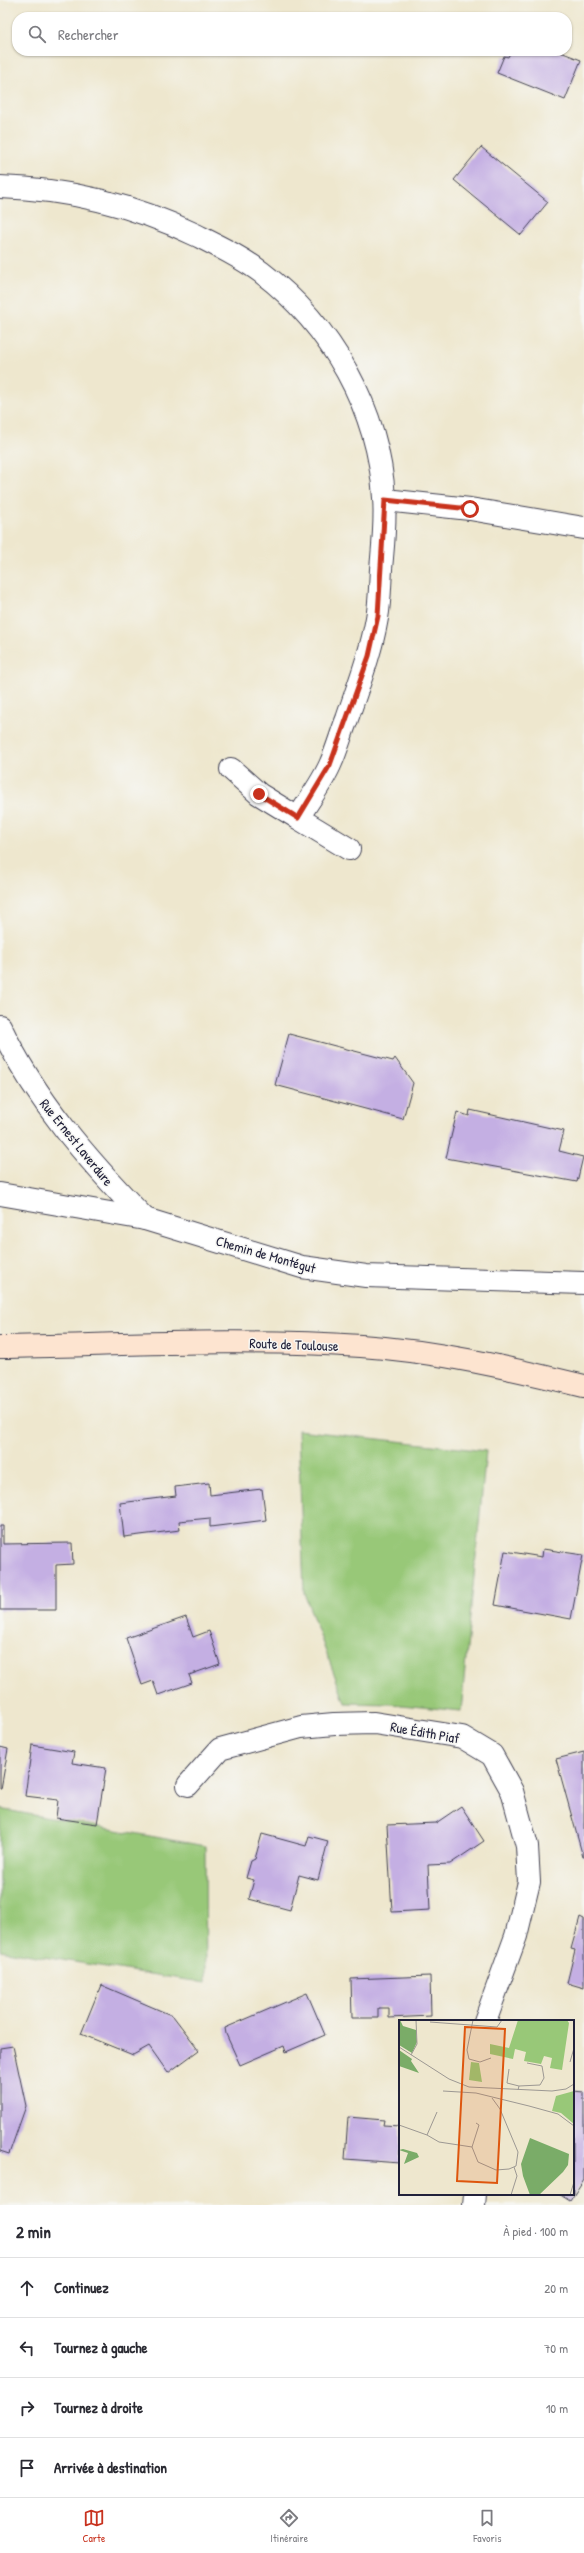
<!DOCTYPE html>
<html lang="fr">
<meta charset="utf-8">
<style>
:root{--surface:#fff;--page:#f2f2f3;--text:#2b2b33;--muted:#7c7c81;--line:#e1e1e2;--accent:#c8321e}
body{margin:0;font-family:"Patrick Hand",sans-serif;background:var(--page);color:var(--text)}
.stop{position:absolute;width:12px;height:12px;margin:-9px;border:3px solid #c8321e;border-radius:50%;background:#fff}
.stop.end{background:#c8321e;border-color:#fff;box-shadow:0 1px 4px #0008}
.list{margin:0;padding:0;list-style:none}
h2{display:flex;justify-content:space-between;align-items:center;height:52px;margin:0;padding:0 16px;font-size:17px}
h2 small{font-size:13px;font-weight:400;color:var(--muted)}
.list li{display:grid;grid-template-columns:26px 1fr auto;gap:12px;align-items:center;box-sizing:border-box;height:60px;padding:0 16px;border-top:1px solid var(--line)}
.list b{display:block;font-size:15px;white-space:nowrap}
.list em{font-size:13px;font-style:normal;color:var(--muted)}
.icon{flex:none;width:22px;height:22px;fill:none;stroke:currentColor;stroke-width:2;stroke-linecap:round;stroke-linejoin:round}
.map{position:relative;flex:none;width:584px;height:2205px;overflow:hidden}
.search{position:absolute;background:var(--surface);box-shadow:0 1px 3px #0004;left:12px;right:12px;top:12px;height:44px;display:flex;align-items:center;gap:10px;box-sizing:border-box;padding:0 14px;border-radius:16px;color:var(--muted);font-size:15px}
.sheet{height:292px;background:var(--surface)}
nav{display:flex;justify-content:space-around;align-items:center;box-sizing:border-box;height:56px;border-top:1px solid var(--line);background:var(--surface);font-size:11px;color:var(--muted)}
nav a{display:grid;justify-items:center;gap:2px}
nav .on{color:var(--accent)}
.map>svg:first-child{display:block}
.green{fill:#98c878;stroke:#5d755a}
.building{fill:#c4afe3}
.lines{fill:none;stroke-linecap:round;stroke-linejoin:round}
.minor-casing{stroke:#414051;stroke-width:24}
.tertiary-casing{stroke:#414051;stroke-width:24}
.secondary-casing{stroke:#414051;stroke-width:24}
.minor{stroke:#fff;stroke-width:22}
.tertiary{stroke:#fff;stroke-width:22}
.secondary{stroke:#fde4d0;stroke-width:22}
.route{stroke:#c8321e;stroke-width:5}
.labels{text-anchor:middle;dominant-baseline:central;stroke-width:3;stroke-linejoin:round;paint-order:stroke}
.street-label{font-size:14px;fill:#22223b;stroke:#f6f6f2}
.inset-road{fill:none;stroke:#9c9893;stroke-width:1}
.view{fill:#de560e;fill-opacity:0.15;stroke:#de560e;stroke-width:2}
.inset-edge{fill:none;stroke:#22223b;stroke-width:2}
</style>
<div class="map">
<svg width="584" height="2205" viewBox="0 0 584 2205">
<rect width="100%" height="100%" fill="#f6f6f2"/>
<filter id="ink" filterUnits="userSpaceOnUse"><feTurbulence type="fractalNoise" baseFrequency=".025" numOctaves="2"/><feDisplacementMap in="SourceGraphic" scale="8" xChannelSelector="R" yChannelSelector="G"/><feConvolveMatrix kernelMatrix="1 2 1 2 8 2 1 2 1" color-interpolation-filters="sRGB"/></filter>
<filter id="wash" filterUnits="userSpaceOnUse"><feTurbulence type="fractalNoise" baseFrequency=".012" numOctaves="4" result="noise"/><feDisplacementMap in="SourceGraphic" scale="16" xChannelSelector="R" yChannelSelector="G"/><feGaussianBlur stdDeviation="0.9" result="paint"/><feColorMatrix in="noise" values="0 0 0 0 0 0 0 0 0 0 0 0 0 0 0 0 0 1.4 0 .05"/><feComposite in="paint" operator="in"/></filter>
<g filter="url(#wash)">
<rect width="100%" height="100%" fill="#eee7ce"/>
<g class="green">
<polygon points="298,1430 486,1451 461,1711 391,1704 345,1703 304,1593"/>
<polygon points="0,1809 205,1846 206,1983 0,1950"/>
</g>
<g id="blocks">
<g class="building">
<polygon points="511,51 558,51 581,60 565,100 497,73 504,56 508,57"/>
<polygon points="481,147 548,202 521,235 454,180"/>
<polygon points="289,1034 393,1061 395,1058 413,1083 403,1119 275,1085"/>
<polygon points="470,1110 564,1131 559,1151 583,1157 577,1182 446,1158 457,1112 469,1116"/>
<polygon points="209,1483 210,1495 262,1489 266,1520 210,1527 210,1518 179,1521 180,1530 124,1537 120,1503 176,1496 175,1487"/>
<polygon points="0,1526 3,1526 3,1544 72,1543 73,1564 56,1565 56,1610 0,1610"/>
<polygon points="543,1549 583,1555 571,1619 495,1605 505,1551 542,1557"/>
<polygon points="186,1617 193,1637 209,1631 220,1664 189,1675 192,1683 158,1695 153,1681 142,1685 126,1638"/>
<polygon points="32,1745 74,1752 72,1763 106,1768 97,1824 56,1818 58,1800 25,1796"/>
<polygon points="0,1747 8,1749 1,1789 0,1789"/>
<polygon points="584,1752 584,1857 583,1857 556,1759"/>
<polygon points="461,1806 484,1841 450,1864 428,1865 430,1910 392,1912 387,1825 436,1823"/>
<polygon points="262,1834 306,1846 309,1836 328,1841 318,1880 299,1875 290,1910 249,1899 254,1880 246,1878 251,1861 255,1859"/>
<polygon points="580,1917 584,1919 584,1988 567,1983 575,1950 571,1949"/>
<polygon points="430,1976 431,2016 389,2018 389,2008 378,2008 378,2018 352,2018 351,1979"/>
<polygon points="101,1985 173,2016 199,2050 168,2073 149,2046 133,2055 81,2034"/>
<polygon points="307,1993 325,2035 286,2052 284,2046 240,2065 226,2034 225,2028"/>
<polygon points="13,2046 26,2106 9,2154 0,2151 0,2048"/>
<polygon points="573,2091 584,2092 584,2179 570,2201 559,2194 573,2194"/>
<polygon points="348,2117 384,2120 383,2125 400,2126 400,2163 345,2159"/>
</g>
</g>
</g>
<g filter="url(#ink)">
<use href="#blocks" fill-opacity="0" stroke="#414051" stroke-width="1"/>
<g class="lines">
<g class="minor-casing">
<g id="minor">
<path d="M0,187c68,2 134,18 196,48 22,11 45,22 65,37 71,54 118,138 123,226 2,23 -1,48 -3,71 -1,16 -1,33 -4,49 -6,35 -19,68 -30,101 -6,15 -10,31 -17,46 -8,18 -21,35 -32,53l51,31"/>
<polyline points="385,500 470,509 584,528"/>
<polyline points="231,769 259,794 298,818"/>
<path d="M0,1026c35,74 88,134 145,193"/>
<polyline points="188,1785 220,1749 301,1727 334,1724 374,1723 462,1737 492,1755 512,1791 527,1846 529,1882 516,1936 485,2021"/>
<polyline points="474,2205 475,2194"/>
</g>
</g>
<g class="tertiary-casing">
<polyline id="tertiary" points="0,1194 145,1219 302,1267 366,1276 584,1283"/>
</g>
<g class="secondary-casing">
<path id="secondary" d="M0,1347c120,-2 241,-9 361,-1 76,5 149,22 223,40"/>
</g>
<use href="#minor" class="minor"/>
<use href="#tertiary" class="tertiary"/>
<use href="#secondary" class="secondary"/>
</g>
</g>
<g class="lines" filter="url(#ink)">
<polyline class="route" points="259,794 298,818 330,765 369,656 378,616 385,500 470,509"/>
</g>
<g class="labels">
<g class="street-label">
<text transform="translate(77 1142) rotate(51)">Rue Ernest Laverdure</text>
<text transform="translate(266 1254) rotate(16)">Chemin de Montégut</text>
<text transform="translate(294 1344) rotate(2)">Route de Toulouse</text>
<text transform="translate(425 1732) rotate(10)">Rue Édith Piaf</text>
</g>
</g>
<g transform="translate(399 2020)">
<rect width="175" height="175" fill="#eee7ce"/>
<path d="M119,0h49l2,3 -7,47 -12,-2 2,-10 -8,-2 -3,8 -17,-3 2,-9 -11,-3 -2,10 -23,-5v-10l19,4zM72,42l8,1 3,19 -13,-2zM175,71v33l-13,-11 -9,-2 4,-15z" fill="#98c878"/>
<path d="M1,0l3,6 13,4 1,12 -5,11 -13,-8zM0,30l13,9 -1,2 8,12 -20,-7zM131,118l39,16 -1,11 -5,7 -24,23h-9l-7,-19 -2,-12zM4,129l14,4 2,4 -15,7 4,-11 -9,-3z" fill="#7aac68"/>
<path class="inset-road" d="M74,0l-6,30 2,9 11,3 11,-4M31,2l67,5 5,-7M0,27l50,32 20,8 83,4 14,-2 8,-5M12,35l6,-11 -1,-24M171,42l4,-14M110,49l-2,14 12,3M119,70l1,-4 21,-1 4,-7 -2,-12 -15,-3M44,71l33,2 53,13 29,8 16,12M77,103l3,2 -7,22 6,15 18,8 13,-1 7,-3 2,-14 -18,-43 -8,-11M0,105l28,10 10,-23M28,115l12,7 33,5M112,175l6,-19 -3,-9M171,175l4,-13"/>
<path class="view" d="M66,7l40,2 -8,154 -40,-2z"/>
<rect width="175" height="175" class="inset-edge"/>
</g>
</svg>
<div class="stop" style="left:470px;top:509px"></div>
<div class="stop end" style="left:259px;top:794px"></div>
<div class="search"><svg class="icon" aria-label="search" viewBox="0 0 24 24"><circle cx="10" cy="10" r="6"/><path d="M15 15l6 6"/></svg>Rechercher</div>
</div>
<section class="sheet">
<h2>2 min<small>À pied · 100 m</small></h2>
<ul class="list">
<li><svg class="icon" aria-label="ahead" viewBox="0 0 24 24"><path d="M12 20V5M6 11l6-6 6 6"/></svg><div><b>Continuez</b></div><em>20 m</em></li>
<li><svg class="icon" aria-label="left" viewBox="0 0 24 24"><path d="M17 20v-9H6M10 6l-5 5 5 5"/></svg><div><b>Tournez à gauche</b></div><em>70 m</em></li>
<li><svg class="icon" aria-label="right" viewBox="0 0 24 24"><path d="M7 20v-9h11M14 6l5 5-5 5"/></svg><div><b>Tournez à droite</b></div><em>10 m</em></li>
<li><svg class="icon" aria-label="arrive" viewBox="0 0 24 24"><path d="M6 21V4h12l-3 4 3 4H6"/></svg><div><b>Arrivée à destination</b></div></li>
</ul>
</section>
<nav>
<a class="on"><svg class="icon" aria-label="map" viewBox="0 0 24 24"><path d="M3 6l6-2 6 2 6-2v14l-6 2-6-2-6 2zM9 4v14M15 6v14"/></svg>Carte</a>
<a><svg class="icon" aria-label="directions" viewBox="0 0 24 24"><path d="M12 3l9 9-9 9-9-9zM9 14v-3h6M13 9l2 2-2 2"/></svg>Itinéraire</a>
<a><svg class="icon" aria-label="saved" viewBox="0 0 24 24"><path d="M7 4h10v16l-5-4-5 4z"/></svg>Favoris</a>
</nav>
